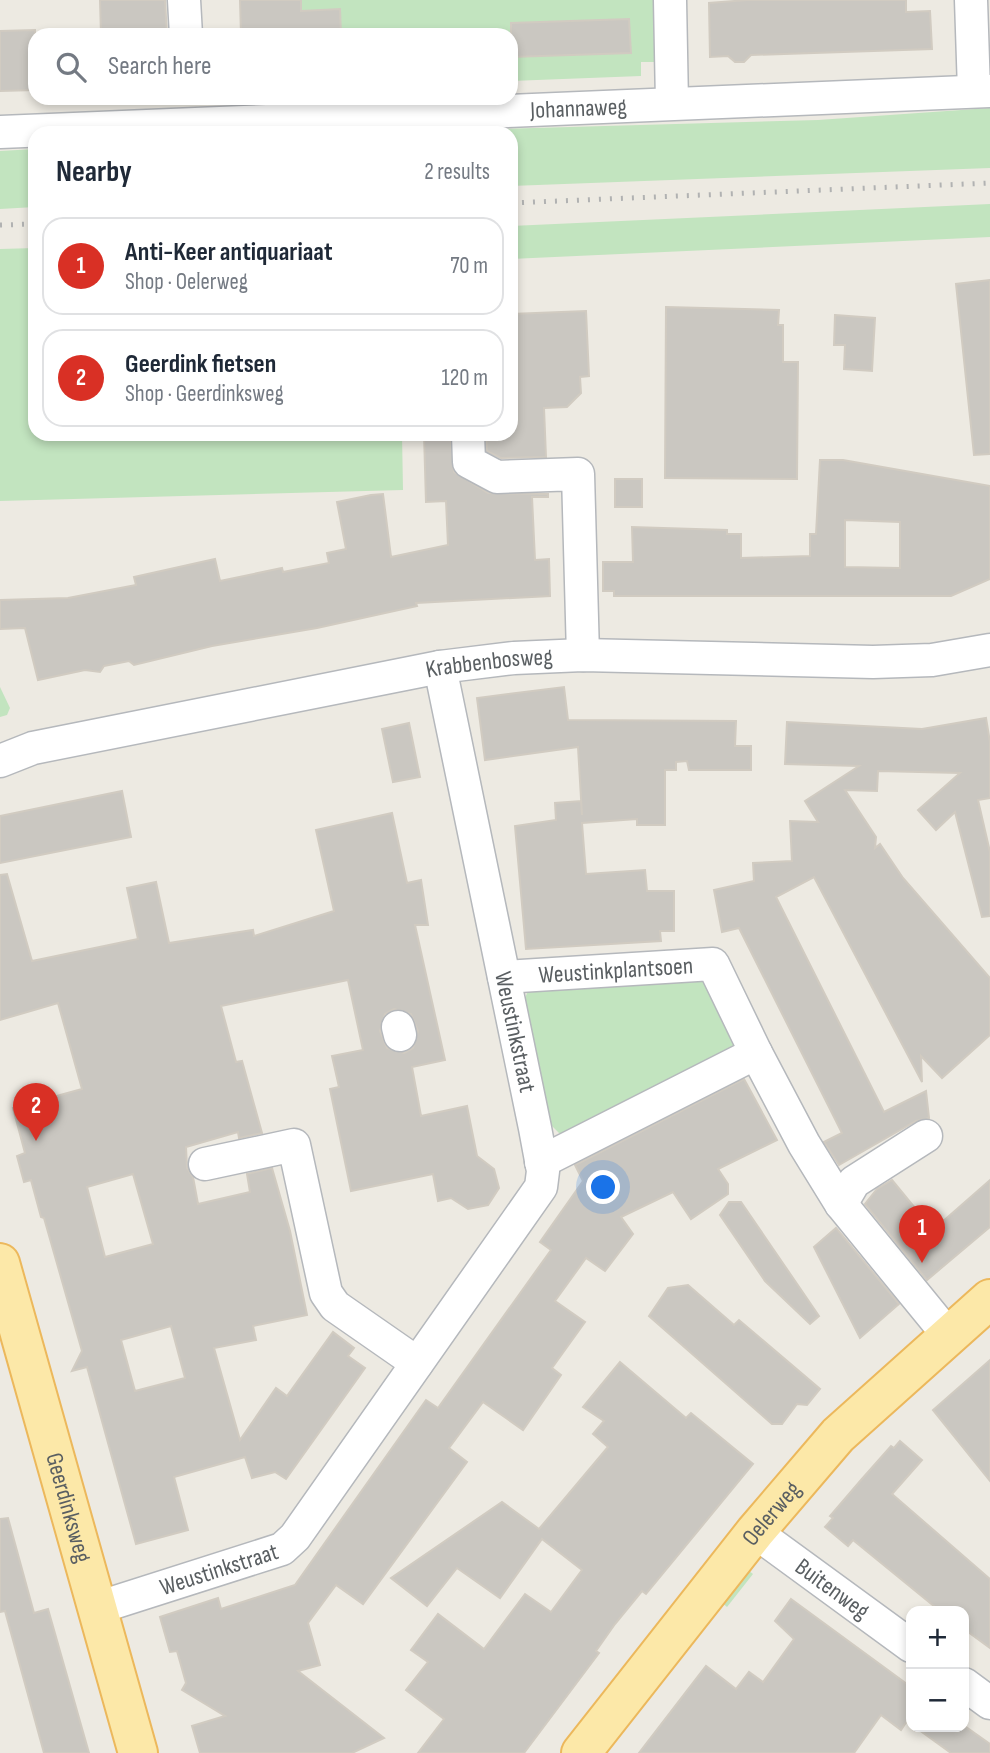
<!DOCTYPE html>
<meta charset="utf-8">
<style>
:root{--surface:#fff;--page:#f2f2f3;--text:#1f2937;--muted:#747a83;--line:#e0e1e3;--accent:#d93025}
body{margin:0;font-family:"Sofia Sans Condensed",sans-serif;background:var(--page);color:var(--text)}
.controls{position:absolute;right:21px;bottom:21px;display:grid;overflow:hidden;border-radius:14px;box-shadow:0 4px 10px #0003}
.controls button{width:63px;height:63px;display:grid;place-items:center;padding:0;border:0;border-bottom:2px solid var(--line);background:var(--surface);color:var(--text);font:35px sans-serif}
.you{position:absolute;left:604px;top:1188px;width:24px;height:24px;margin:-18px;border:5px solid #fff;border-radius:50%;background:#1a73e8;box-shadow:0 0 0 10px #1a73e833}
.badge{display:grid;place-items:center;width:46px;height:46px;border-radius:50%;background:var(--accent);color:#fff;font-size:23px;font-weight:700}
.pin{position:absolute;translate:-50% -58px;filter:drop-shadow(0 2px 4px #0008)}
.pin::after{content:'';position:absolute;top:37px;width:24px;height:21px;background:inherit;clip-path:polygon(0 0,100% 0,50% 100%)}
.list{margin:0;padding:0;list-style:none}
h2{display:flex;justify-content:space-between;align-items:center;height:91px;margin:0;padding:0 28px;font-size:30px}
h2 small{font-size:23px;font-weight:400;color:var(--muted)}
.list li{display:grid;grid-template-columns:46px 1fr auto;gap:21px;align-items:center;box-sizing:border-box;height:98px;margin:0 14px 14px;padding:0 14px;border:2px solid var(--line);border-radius:21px}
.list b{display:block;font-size:26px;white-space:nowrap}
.list p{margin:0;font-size:23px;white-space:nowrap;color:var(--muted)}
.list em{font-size:23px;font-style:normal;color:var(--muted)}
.icon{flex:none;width:38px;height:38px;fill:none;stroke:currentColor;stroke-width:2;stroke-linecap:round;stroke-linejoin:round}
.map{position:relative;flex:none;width:990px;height:1753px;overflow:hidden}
.search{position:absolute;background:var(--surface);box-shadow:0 4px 10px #0003;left:28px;top:28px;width:490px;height:77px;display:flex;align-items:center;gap:18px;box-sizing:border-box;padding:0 24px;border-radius:21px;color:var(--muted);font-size:26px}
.panel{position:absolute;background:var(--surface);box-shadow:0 4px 10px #0003;left:28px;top:126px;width:490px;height:315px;border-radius:21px}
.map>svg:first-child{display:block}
.green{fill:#c2e4bf}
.building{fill:#cac7c1;stroke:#d1cbc1;stroke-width:2;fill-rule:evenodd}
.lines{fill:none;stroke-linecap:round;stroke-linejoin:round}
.minor-casing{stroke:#b5b8bc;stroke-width:35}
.major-casing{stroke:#ecb85c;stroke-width:42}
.minor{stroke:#fff;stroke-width:32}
.major{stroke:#fce8a8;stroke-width:38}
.rail{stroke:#b1b2b2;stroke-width:5;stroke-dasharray:2 9;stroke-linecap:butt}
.labels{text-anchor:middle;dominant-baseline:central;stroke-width:5;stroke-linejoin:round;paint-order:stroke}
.street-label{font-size:24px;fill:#5a5f62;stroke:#fff}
</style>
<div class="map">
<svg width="990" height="1753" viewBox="0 0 990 1753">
<rect width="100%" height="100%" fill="#edeae2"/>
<g class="green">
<polygon points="301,0 656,0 658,62 641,62 641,76 511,81 511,35 341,35 301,11"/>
<polygon points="990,108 990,168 511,186 511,133 361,133 818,120"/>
<polygon points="35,149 35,207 0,209 0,151"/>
<polygon points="990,204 990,237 511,259 511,226"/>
<polygon points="35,248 35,434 402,434 403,490 0,501 0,249"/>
<polygon points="0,687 10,708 7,715 0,717"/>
<polygon points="700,977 714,985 737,1044 730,1053 571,1134 559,1133 551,1125 525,998 529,989"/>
<polygon points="745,1568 753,1574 727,1607 719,1600"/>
</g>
<g class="building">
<polygon points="100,0 165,0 167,35 101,35"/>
<polygon points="240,0 301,0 301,11 340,9 341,35 241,35"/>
<polygon points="747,0 906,0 906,12 930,11 932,49 751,55 744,62 735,62 728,56 710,57 709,3"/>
<polygon points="629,19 631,53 511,57 511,23"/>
<polygon points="35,30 35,90 0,91 0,31"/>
<polygon points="990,280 990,454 974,455 956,284"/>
<polygon points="666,307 779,310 778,325 783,325 783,362 798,362 797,479 665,478"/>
<polygon points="586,311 589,376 580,377 581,393 567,407 544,408 546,457 501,458 487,451 486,434 511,434 511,314"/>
<polygon points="835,315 875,318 872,371 844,369 845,345 834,345"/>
<polygon points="424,434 450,434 454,472 488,493 548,494 548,497 532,497 535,560 549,559 550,596 416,603 417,606 317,628 212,646 134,665 129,661 104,666 100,672 85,670 38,680 25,628 0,629 0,600 68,598 136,585 134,577 215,559 220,581 282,568 283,572 329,563 327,553 346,549 337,502 371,495 383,494 391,557 448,545 446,501 426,502"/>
<path d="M820,460h23l147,26v93l-39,17h-337v-5h-11v-29h30l-1,-35 95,3v4h14v24l69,-2v-22h6zM845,520l55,2v46l-55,-1z"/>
<rect x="615" y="479" width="27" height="28"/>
<polygon points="564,687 568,720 736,721 735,746 751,746 751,770 689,770 687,761 676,762 676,770 665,770 665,825 637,825 637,819 582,823 586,874 645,870 647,891 674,891 674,931 660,931 661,941 526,949 515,826 556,820 555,803 581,801 582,815 578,747 485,760 477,698"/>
<polygon points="986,718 990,742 990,798 978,800 990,852 990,916 982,917 955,812 936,830 918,810 960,773 878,771 877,791 845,790 876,837 875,848 880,844 903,878 990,978 990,1035 942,1078 921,1056 922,1082 814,877 776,897 884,1112 926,1091 929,1118 916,1121 839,1165 824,1142 842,1133 739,928 722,932 714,890 754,881 753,863 792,861 790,821 818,822 805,801 859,766 785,764 787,722 922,729"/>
<polygon points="409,723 420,777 393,782 382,729"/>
<polygon points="122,791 131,837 0,863 0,816"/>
<path d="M392,813l15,70 14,-3 7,45h-13l30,135 -33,7 9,49 46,-10 10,50 17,13 5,19 -11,17 -20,4 -17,-11 -13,3 -5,-27 -82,17 -21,-102 9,-2 -7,-31 31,-6 -15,-70 -127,26 15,56 6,-1 20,72 -23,5 -1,-6 -52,15 1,21 6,9 5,27 52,-12 -3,-18 25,-6 18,63 17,84 -54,11 3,14 -42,8 26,92 36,-52 11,8 46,-64 21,16 -6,8 17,12 -79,111 -11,-7 -23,6 -7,-21 -71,20 14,53 -52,14 -49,-177 -15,4 10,-20 -38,-133 -3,-1 -10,-37 -7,2 -7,-26 8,-3 -12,-45 69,-19 -24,-86 -58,17v-145l7,-1 25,87 106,-22 -11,-51 29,-6 13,61 84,-13 1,6 80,-25 -18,-81zM394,1009l17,5 7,17 -5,17 -9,5 -17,-5 -7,-17 5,-17zM133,1174l20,70 -48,13 -18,-70zM171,1326l14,52 -50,13 -14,-51z"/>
<polygon points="744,1079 777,1140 718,1169 728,1184 728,1194 691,1219 673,1192 621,1217 633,1234 605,1271 586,1258 555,1301 585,1322 552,1368 561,1375 523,1430 483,1402 449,1448 467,1462 363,1604 336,1585 308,1623 320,1665 298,1671 384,1738 352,1753 200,1753 192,1726 225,1716 182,1690 186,1683 177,1651 170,1652 160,1617 218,1598 221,1609 295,1585 426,1400 438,1408 551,1250 540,1242 583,1181 575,1165"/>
<polygon points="892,1180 933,1230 990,1180 990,1227 927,1280 865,1204 877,1189"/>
<polygon points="729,1202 741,1202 819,1316 810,1324 765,1281 720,1215"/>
<polygon points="836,1228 899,1304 860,1338 814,1247"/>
<polygon points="688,1285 734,1325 739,1320 820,1389 807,1405 797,1404 782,1424 772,1424 649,1316 668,1288"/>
<polygon points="990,1360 990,1481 933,1410"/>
<polygon points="620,1362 686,1418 691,1413 753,1464 646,1594 642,1591 615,1624 596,1651 599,1653 524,1753 418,1753 444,1719 406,1690 428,1662 411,1650 438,1614 484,1649 525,1594 551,1612 582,1570 542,1539 500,1598 457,1568 427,1606 391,1578 502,1502 539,1529 608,1447 593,1434 604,1421 583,1407"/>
<polygon points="900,1441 922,1460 892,1494 990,1579 990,1648 964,1629 964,1611 940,1611 853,1540 848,1546 825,1527 833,1518 830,1516 861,1480 891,1446 894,1448"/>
<polygon points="8,1518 34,1613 48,1609 89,1753 44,1753 5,1611 0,1612 0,1519"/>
<polygon points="791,1599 911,1687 911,1715 901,1730 881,1715 854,1753 639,1753 706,1666 736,1689 749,1672 763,1682 794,1639 775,1621"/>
<polygon points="915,1727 966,1727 990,1744 990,1753 951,1753"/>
</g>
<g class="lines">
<g class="minor-casing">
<g id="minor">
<polyline points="184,0 186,35"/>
<polyline points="670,0 672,103"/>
<polyline points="971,0 974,91"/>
<path id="s1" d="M0,132l990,-41"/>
<polyline points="468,434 469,462 497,477 578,474 583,655"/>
<path id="s2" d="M0,761l33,-13 407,-81 74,-9 69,-3 290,7 59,-2 58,-10"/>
<path id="s3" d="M504,977l209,-13 43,89"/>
<polyline points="398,1027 400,1035"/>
<polyline points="541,1162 756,1053 804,1144 841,1204 948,1335"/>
<polyline points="205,1164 294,1145 326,1293 335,1306 417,1363"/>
<polyline points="841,1204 854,1182 926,1136"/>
<path id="s4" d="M755,1532l156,114"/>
<path id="s5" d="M97,1608l185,-59 13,-12 246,-350 2,-16 -8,-43 -95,-461"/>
<polyline points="964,1684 990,1703"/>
</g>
</g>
<g class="major-casing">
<g id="major">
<path id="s6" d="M0,1263l138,490"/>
<path id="s7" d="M581,1753l174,-221 83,-97 152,-136"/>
</g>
</g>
<use href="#minor" class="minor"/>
<use href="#major" class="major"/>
<g class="rail">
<polyline points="511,203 990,183"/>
<polyline points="0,225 35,224"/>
</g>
</g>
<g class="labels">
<g class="street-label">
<text stroke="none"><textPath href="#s1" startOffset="579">Johannaweg</textPath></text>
<text stroke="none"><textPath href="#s2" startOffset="500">Krabbenbosweg</textPath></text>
<text stroke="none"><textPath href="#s3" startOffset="112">Weustinkplantsoen</textPath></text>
<text transform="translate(515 1032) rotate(78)">Weustinkstraat</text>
<text stroke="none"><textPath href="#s6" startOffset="254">Geerdinksweg</textPath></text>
<text stroke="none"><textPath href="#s7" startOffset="306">Oelerweg</textPath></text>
<text stroke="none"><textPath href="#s5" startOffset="128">Weustinkstraat</textPath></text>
<text stroke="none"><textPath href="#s4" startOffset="96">Buitenweg</textPath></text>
</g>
</g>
</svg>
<div class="controls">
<button>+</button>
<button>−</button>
</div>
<div class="you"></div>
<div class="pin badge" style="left:922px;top:1263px">1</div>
<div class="pin badge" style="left:36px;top:1141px">2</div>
<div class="search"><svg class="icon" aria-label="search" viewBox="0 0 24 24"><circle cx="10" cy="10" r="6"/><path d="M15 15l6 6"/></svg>Search here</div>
<section class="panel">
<h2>Nearby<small>2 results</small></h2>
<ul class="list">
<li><span class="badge">1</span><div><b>Anti-Keer antiquariaat</b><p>Shop · Oelerweg</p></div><em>70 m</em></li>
<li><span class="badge">2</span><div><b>Geerdink fietsen</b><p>Shop · Geerdinksweg</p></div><em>120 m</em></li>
</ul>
</section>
</div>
